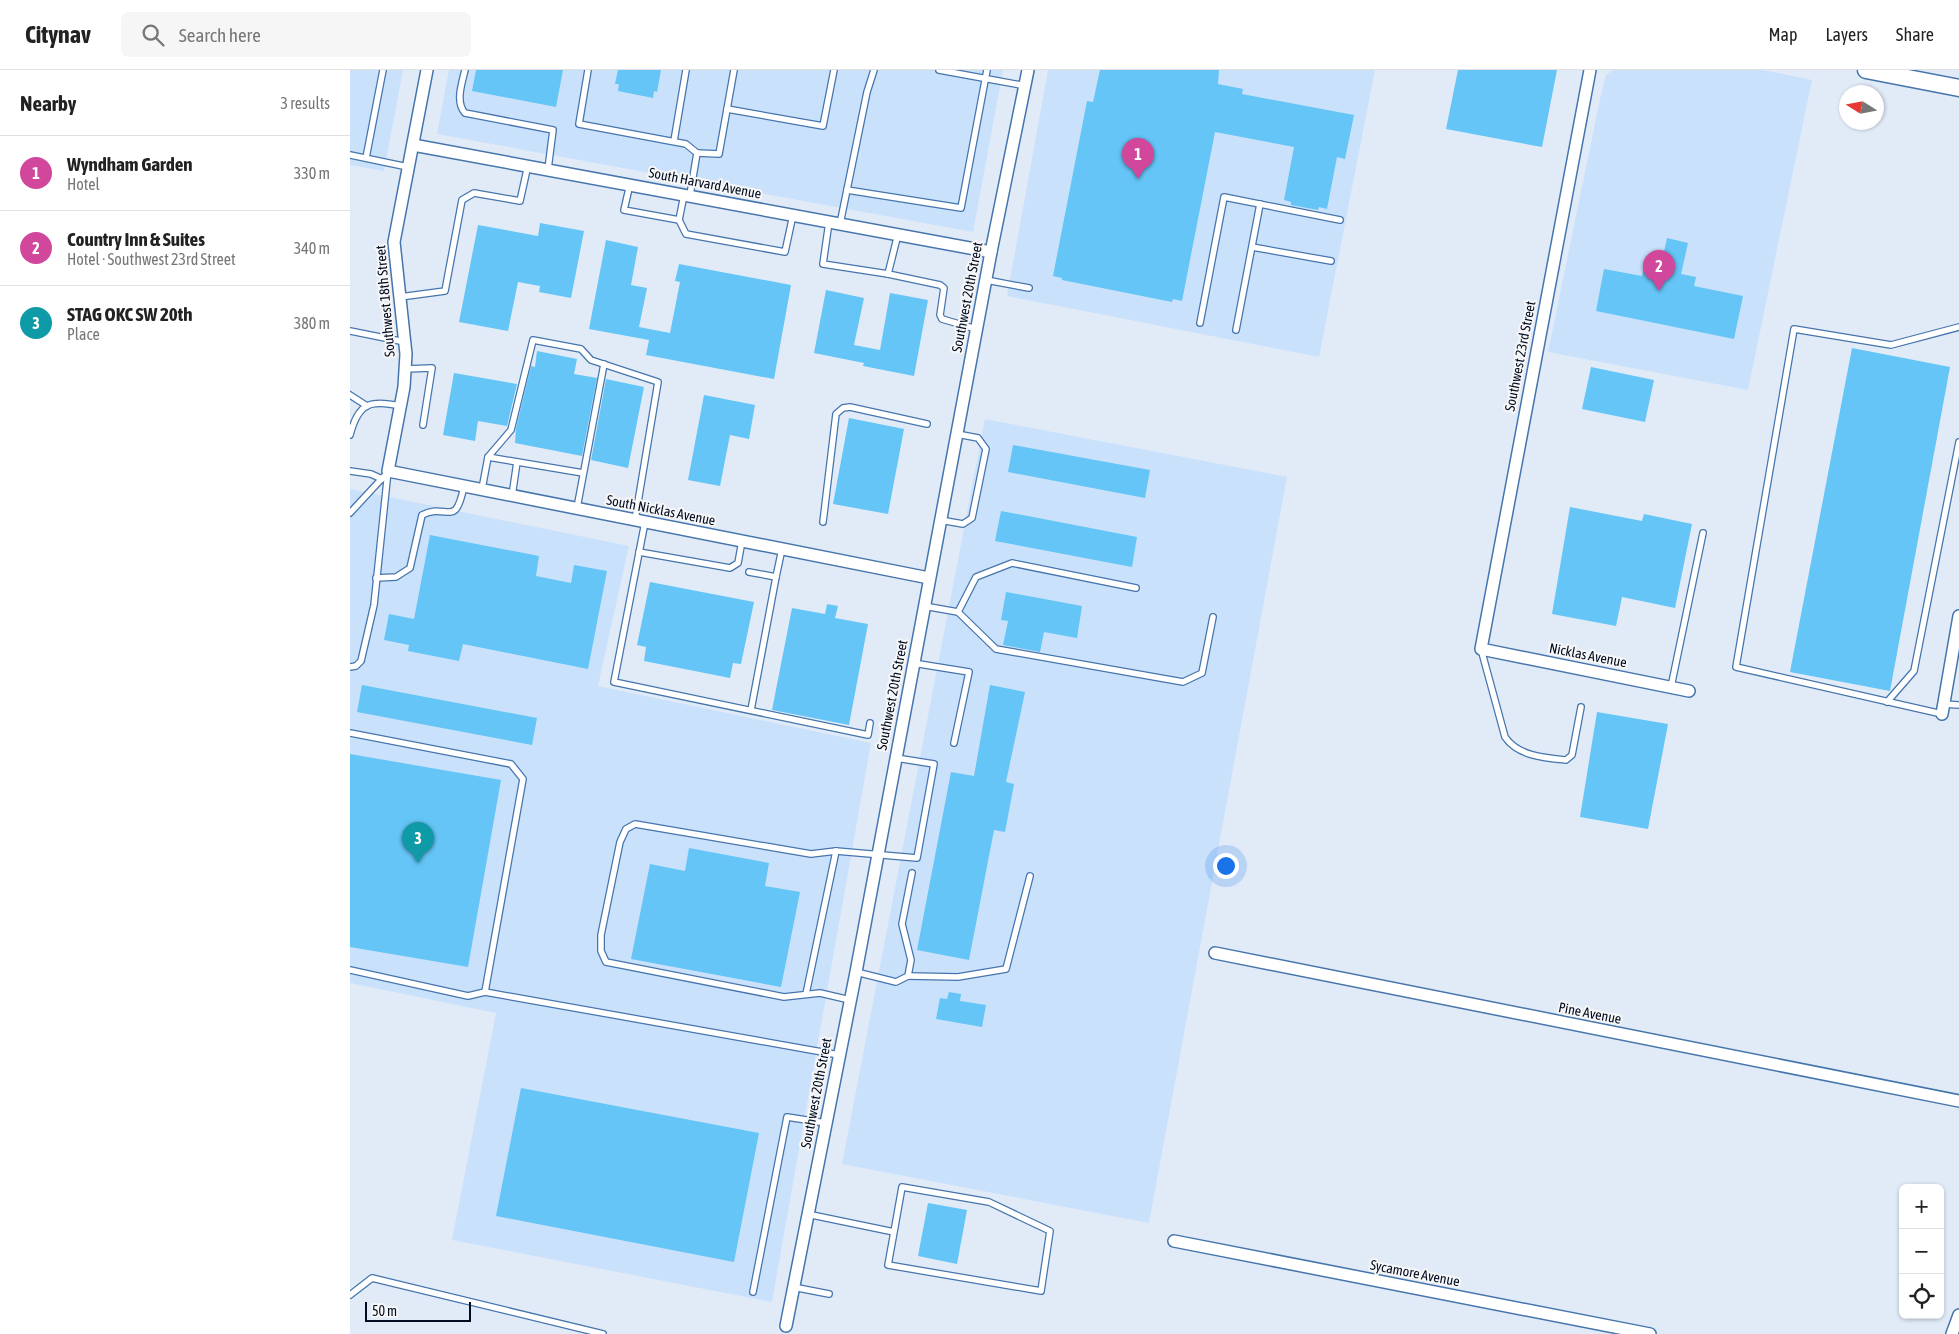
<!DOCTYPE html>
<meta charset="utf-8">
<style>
:root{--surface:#fff;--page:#f6f6f6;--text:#222;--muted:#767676;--line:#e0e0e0;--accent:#d93025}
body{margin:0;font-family:"Asap Condensed",sans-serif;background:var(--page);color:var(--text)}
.controls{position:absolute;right:15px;bottom:15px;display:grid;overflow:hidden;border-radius:8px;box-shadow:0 1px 4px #0004}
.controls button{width:45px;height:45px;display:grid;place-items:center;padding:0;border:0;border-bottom:1px solid var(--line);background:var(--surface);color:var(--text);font:25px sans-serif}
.compass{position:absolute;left:1489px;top:15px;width:45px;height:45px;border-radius:50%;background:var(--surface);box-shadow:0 1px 4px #0004;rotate:281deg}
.scale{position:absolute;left:15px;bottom:12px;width:106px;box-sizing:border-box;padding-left:5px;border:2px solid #000c20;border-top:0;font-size:14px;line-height:18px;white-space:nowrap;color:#000c20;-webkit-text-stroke:4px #f7f7f7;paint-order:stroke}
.you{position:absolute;left:875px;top:795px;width:18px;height:18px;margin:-12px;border:4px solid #fff;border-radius:50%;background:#1a73e8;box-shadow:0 0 0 8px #1a73e833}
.badge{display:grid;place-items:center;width:32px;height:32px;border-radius:50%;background:var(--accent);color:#fff;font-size:16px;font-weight:700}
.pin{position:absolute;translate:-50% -41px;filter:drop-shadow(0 1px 2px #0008)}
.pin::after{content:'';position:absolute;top:26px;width:18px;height:15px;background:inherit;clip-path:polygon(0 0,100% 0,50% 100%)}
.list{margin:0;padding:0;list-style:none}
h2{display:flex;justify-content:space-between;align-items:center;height:65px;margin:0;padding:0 20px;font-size:21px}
h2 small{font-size:16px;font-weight:400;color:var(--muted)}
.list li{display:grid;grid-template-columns:32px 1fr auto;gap:15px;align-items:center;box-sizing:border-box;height:75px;padding:0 20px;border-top:1px solid var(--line)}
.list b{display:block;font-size:19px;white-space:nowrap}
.list p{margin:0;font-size:16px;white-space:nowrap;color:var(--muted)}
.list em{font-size:16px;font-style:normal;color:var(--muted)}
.icon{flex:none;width:28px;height:28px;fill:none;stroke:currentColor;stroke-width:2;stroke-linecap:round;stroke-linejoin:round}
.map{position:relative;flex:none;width:1609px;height:1264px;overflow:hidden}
header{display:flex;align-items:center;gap:30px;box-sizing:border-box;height:70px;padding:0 25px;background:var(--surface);border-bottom:1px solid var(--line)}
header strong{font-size:24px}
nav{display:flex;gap:28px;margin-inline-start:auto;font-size:18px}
.search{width:350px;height:45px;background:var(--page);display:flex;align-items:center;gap:12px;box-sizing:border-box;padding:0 18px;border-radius:8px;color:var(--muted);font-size:19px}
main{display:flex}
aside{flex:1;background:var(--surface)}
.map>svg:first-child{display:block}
.built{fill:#cae1fc}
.building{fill:#64c5f6}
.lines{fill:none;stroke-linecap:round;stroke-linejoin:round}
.service-casing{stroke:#4575ac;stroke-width:8}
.minor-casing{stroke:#4575ac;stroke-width:14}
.secondary-casing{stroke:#4575ac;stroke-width:19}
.service{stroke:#fff;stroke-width:5.5}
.minor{stroke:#fff;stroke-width:11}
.secondary{stroke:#fff;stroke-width:16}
.labels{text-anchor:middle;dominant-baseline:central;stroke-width:4;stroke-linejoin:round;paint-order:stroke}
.street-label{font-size:14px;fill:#000c20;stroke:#f7f7f7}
</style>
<header>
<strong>Citynav</strong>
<div class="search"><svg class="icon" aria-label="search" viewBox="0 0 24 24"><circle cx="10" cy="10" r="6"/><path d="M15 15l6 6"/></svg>Search here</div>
<nav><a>Map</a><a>Layers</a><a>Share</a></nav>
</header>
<main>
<aside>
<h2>Nearby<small>3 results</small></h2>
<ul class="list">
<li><span class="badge" style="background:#d1479c">1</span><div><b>Wyndham Garden</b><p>Hotel</p></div><em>330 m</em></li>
<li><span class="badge" style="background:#d1479c">2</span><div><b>Country Inn &amp; Suites</b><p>Hotel · Southwest 23rd Street</p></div><em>340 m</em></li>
<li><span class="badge" style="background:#0f9aa8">3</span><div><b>STAG OKC SW 20th</b><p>Place</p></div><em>380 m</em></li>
</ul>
</aside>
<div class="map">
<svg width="1609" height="1264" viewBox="0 0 1609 1264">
<rect width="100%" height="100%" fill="#e1ebf8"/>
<g class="built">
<polygon points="0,0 53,0 34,101 0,95"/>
<polygon points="99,0 653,0 623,162 87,64"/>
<polygon points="698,0 1025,0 969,287 657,226"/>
<polygon points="1263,0 1413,0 1462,10 1398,320 1198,282 1250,29 1256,5"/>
<polygon points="635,349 937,407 799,1153 492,1094"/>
<polygon points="0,419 279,476 248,616 521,673 422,1232 102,1170 146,943 0,913"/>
</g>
<g class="building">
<polygon points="126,0 213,0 206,37 122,21"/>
<polygon points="268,0 311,0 307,22 304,21 303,28 268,21 269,14 265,14"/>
<polygon points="750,0 869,0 868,14 893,19 892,24 1004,45 995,89 987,87 977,139 969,137 968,140 941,135 941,132 934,130 944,77 865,62 832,231 823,229 822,232 712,210 712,208 703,206 737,31 743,32"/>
<polygon points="1108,0 1207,0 1192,77 1096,59"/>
<polygon points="190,153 234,161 221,228 189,222 190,216 168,212 158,261 109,252 128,155 188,166"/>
<polygon points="1317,168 1338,173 1331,204 1346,207 1344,216 1393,226 1384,269 1246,241 1254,199 1292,206 1294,197 1310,200"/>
<polygon points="256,170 288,177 281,215 297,218 289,257 320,263 330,212 325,211 329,194 441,215 424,309 296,285 299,270 239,259"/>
<polygon points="476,220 514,228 504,275 530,280 540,223 578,230 564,306 513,296 514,293 464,283"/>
<polygon points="1502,278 1600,297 1540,621 1440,602"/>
<polygon points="187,281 227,289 224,304 247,308 232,386 165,373 166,358 181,296 185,297"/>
<polygon points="1241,297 1304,310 1295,352 1232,339"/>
<polygon points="104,303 167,314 157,356 128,351 125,371 93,365"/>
<polygon points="256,309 294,317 278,398 241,390"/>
<polygon points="354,325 405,335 399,369 380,365 370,416 338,410"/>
<polygon points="499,348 554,359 538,444 483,434"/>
<polygon points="663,375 800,400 795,428 658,402"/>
<polygon points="1220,437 1292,451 1294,444 1342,454 1325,538 1272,527 1266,556 1202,544"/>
<polygon points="651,441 787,467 782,497 645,471"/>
<polygon points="80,465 189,486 186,506 221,513 224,495 257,501 238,599 113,574 109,591 58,581 59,575 34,570 39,544 64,549"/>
<polygon points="300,512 404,532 391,594 383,593 380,608 294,591 296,577 287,575"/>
<polygon points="656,522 732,536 727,568 694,562 690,582 653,575 658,551 651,550"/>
<polygon points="477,534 488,536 485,548 518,554 499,655 422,640 442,538 475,544"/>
<polygon points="12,615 187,648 182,675 7,642"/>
<polygon points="640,615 675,622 656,712 664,714 655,762 644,760 619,890 567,880 601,702 624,706"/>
<polygon points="1247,642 1318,654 1298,759 1230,747"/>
<polygon points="0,684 151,710 118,897 0,877"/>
<polygon points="339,778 419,793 415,816 450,822 431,917 281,889 300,794 335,801"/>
<polygon points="599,922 611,924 610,931 636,935 632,957 586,949 590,928 597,929"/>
<polygon points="171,1018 409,1063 384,1192 146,1146"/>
<polygon points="578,1133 617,1140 607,1194 568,1186"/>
</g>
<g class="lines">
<g class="service-casing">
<g id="service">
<path d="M115,0c-3,13 -10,32 0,43l88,17 -5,39"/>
<polyline points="238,0 229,54 336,74 347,83 340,125"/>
<polyline points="589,0 676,16"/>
<polyline points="377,39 473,56 484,0"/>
<polyline points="324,71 336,0"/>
<polyline points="347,83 369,84 384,0"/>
<polyline points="0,85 58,97"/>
<polyline points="16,88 33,0"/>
<polyline points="280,114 274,140 329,150 334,125"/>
<polyline points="497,120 611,138 637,0"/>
<polyline points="329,150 336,164 435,182 443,145"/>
<polyline points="479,152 473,194 538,204 548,164"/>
<polyline points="490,154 517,22 524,0"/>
<polyline points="902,177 981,191"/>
<polyline points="538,204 590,215 594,218 590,245 592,249 626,259"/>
<polyline points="636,210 679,218"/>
<polyline points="50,227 95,221 112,130 124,123 170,131 178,95"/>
<polyline points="850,253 874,127 990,150"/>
<polyline points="886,260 910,134"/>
<polyline points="0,261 55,272"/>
<polyline points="55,299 82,298 73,355"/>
<polyline points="0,325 17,336"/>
<path d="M0,365c8,-31 19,-36 50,-29"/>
<polyline points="138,387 233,403"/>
<polyline points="0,401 21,404 32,409"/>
<polyline points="132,419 138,387 161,360 183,270 231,279 241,290 308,312 285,450"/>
<polyline points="162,426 167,392"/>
<polyline points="227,438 254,294"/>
<polyline points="0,443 37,403"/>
<polyline points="590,450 613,454 622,448 636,379 628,368 607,364"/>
<polyline points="295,452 264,612 518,665 520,653"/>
<polyline points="473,452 486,344 493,338 500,337 577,354"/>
<polyline points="289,482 380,498 388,493 392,471"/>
<polyline points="399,502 426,507 432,479"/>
<path d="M26,508l20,-1 14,-9 12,-53c26,-13 33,15 42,-29"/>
<polyline points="574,536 608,542 646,579 833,612 852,603 863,547"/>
<polyline points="608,542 626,507 662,493 786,518"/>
<path d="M1131,579l24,88c13,19 39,21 61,23l6,-5 9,-48"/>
<polyline points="563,593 619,602 604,673"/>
<polyline points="0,597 6,596 11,591 24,535 38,401"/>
<polyline points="1321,617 1353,463"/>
<polyline points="1537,632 1564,601 1609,372"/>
<polyline points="1593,634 1609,635"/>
<polyline points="401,640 426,507"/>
<polyline points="1592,644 1386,597 1444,259 1541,275 1609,257"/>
<polyline points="0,663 161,694 173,709 135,922"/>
<polyline points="0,900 118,926 135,922 489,985"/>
<polyline points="506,902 546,912 558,906 561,890 552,854 562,803"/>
<polyline points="558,906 608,907 656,899 680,806"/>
<polyline points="456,924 486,781"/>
<polyline points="500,930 470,923 434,927 256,892 251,881 251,865 270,772 276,759 285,754 461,784 486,781 567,788 584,694 546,688"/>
<polyline points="457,1144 544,1162 538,1195 691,1221 700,1161 639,1132 552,1117 544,1162"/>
<polyline points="443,1217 479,1224"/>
<polyline points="403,1222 437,1047 476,1053"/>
<polyline points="0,1225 22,1208 253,1264"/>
</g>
</g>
<g class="minor-casing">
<g id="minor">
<polyline points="77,0 44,172 56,284 54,317 38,401 579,508"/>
<polyline points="1240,0 1131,579 1339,621"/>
<polyline points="63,75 641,182"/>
<polyline points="1592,644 1609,546"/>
<polyline points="865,883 1609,1031"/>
<polyline points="824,1171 1300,1264"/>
<polyline points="436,1256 506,902 641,182 678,0"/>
<polyline points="1602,1264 1609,1245"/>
</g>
</g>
<g class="secondary-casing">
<polyline id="secondary" points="1516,0 1609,18"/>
</g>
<use href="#service" class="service"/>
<use href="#minor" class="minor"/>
<use href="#secondary" class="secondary"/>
</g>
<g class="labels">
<g class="street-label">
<text transform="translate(355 113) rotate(11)">South Harvard Avenue</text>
<text transform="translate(617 227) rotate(-79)">Southwest 20th Street</text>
<text transform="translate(35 231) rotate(-95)">Southwest 18th Street</text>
<text transform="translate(1170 286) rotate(-79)">Southwest 23rd Street</text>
<text transform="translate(311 440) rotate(11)">South Nicklas Avenue</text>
<text transform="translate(1238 585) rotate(11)">Nicklas Avenue</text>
<text transform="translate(542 625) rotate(-79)">Southwest 20th Street</text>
<text transform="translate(1240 943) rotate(11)">Pine Avenue</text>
<text transform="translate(466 1023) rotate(-79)">Southwest 20th Street</text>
<text transform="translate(1065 1203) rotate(11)">Sycamore Avenue</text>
</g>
</g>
</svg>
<div class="controls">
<button>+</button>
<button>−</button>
<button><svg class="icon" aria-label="locate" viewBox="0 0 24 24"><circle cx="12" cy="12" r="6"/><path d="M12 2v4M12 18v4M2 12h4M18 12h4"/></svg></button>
</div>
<svg class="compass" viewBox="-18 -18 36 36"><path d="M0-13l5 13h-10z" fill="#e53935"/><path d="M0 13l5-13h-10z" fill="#767676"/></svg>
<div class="scale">50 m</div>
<div class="you"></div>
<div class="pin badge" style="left:788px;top:109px;background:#d1479c">1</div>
<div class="pin badge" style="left:1309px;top:221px;background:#d1479c">2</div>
<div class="pin badge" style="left:68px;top:793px;background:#0f9aa8">3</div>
</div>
</main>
